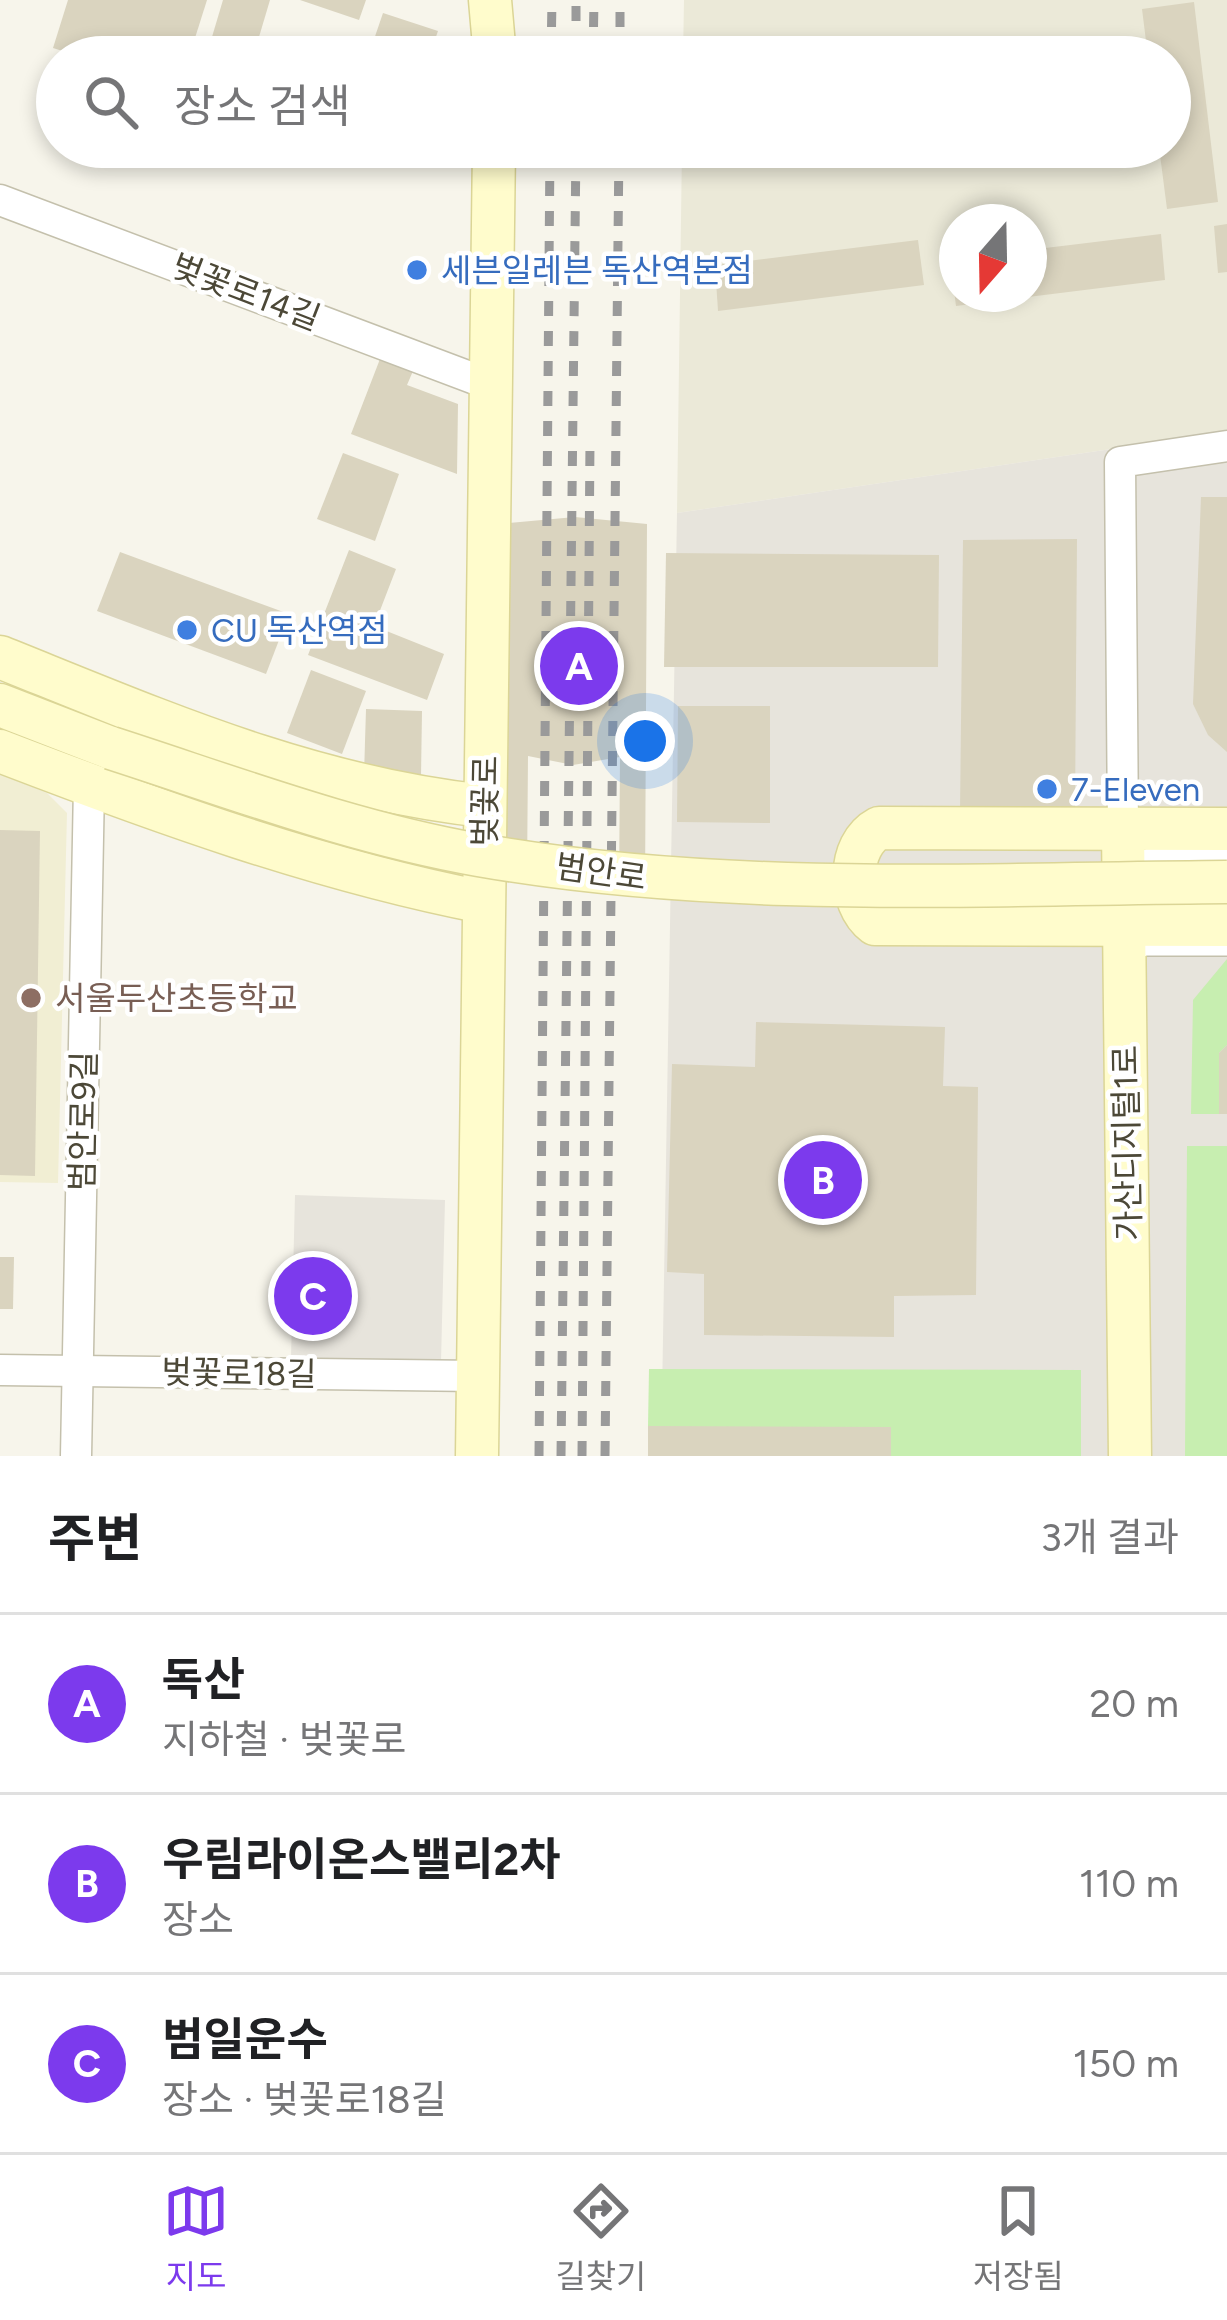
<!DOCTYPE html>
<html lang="ko">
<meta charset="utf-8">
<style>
:root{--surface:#fff;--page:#f2f2f2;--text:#202124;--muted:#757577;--line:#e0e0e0;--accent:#7c3aed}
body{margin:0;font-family:Figtree,"Noto Sans KR",sans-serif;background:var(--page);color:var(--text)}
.compass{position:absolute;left:939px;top:204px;width:108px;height:108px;border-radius:50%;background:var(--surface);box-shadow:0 6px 18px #0003;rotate:200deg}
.you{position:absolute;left:645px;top:741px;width:42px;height:42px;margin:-30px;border:9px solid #fff;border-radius:50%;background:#1a73e8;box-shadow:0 0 0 18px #1a73e833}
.badge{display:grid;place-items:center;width:78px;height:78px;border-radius:50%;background:var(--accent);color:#fff;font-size:39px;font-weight:700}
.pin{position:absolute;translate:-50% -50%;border:6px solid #fff;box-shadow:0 3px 12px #0006}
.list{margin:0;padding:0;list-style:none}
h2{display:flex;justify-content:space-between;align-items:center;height:156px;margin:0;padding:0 48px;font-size:51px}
h2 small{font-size:39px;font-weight:400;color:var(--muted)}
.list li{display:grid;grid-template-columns:78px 1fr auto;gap:36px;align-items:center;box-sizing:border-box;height:180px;padding:0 48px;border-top:3px solid var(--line)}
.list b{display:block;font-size:45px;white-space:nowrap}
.list p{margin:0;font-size:39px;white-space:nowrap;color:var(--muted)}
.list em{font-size:39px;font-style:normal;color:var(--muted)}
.icon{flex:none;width:66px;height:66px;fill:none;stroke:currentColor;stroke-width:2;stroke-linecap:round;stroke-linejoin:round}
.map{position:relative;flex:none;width:1227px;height:1456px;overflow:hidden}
.search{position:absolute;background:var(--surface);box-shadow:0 6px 18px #0003;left:36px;right:36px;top:36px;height:132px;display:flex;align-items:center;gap:30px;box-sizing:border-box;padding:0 42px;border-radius:66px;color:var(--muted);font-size:45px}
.sheet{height:696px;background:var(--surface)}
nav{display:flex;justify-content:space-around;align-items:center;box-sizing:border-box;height:168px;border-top:3px solid var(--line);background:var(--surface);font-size:33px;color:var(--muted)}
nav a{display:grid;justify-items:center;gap:6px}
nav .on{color:var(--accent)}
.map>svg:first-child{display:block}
.residential{fill:#ebe9d8;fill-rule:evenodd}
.industrial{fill:#e7e4dc}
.education{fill:#f1eed3}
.green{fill:#c7eeb0}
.building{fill:#dad4bf}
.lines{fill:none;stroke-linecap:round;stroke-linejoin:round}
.lane-casing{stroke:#c4c0ac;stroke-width:18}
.street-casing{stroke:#c4c0ac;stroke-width:33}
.secondary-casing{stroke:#dbd596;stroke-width:45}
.lane{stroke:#fff;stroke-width:15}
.street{stroke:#fff;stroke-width:30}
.secondary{stroke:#fffccc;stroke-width:42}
.rail{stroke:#9a9a9a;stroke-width:9;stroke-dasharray:15 15;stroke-linecap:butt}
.secondary-bridge-casing{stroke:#dbd596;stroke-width:45;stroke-linecap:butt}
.secondary-bridge{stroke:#fffccc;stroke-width:42}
.shop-dot{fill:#3f7fe0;stroke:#fff;stroke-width:4.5}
.education-dot{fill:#8d6e63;stroke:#fff;stroke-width:4.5}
.labels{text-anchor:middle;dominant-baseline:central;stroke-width:9;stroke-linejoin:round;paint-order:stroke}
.shop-label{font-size:33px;fill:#366cbe;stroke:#fff;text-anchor:start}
.street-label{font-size:33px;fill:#4c4837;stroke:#fff}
.education-label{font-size:33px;fill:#785e54;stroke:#fff;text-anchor:start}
</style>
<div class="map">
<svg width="1227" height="1456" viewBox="0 0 1227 1456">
<rect width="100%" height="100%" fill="#f7f5eb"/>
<path class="residential" d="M684,0h543v432l-550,81 5,-366h488v-90h-487zM957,222h72v72h-72z"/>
<g class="industrial">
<polygon points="1227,432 1227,1456 661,1456 677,513"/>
<polygon points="295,1195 445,1200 441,1362 291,1358"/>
</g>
<polygon class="education" points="0,774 47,793 67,813 58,1183 0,1182"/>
<g class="green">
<polygon points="1227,959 1227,1045 1219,1053 1219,1114 1191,1114 1193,1000"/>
<polygon points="1187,1146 1227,1146 1227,1456 1185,1456"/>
<polygon points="649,1369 1081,1370 1081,1456 891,1456 648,1426"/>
</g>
<g class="building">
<polygon points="68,0 207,0 189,57 82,57 53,48"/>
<polygon points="223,0 270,0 253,57 206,57"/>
<polygon points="300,0 366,0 359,20"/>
<polygon points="1194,2 1218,202 1167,209 1159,147 1170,147 1170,57 1148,57 1142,9"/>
<polygon points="383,13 438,31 429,57 368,57"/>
<polygon points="343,147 398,147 392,165"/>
<polygon points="1227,224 1227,272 1218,273 1214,226"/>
<polygon points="1161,234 1165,280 956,306 950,260 957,259 957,294 1029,294 1029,250"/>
<polygon points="918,240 924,285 718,311 715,265"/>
<polygon points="380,359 413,371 407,385 458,404 457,474 351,434"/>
<polygon points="343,453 399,474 375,541 317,519"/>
<polygon points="1201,497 1227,497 1227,752 1208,735 1193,704"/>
<polygon points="575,517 647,524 645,894 619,894 620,757 573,765 528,756 527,877 506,877 509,523"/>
<polygon points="1077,539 1075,813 960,813 963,540"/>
<polygon points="349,550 396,569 374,626 444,654 427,700 308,655"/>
<polygon points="120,552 289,614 266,674 97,611"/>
<polygon points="666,553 939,555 938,667 664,667"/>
<polygon points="311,670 366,691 342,754 287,733"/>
<polygon points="678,706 770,706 770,823 677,822"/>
<polygon points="366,709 422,711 421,777 364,775"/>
<polygon points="0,830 40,831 35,1176 0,1175"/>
<polygon points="756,1022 945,1027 943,1086 978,1087 976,1295 894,1296 894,1337 704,1335 704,1274 667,1272 672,1064 755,1067"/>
<polygon points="1227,1045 1227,1114 1219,1114 1219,1053"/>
<polygon points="306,1253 321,1254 320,1338 304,1338"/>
<polygon points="0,1257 14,1257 13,1309 0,1309"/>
<polygon points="648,1426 891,1427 891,1456 648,1456"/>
</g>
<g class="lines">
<g class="lane-casing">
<g id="lane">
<polyline points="1130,862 1153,855 1227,855"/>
<polyline points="1130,954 1145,948 1227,948"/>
</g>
</g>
<g class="street-casing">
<g id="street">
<polyline points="0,200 491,385"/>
<polyline points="1123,829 1120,462 1227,446"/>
<polyline points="0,1370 478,1376"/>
<polyline points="76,1456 89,786"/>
</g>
</g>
<g class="secondary-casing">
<g id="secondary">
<polyline points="490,0 495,57"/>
<path d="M0,657c162,65 309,130 484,149"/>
<polyline points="0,705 111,748"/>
<path d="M0,751c156,60 319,119 483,151"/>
<polyline points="1123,829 1130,1456"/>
<path d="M1227,829l-348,-1c-32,17 -32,75 -4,96l352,1"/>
<polyline points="477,1456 494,147"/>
</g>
</g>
<use href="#lane" class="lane"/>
<use href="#street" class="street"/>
<use href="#secondary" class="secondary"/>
<g class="rail">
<polyline points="576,51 576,0"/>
<polyline points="551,57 552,0"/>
<polyline points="593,57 594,0"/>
<polyline points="620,57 620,0"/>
<polyline points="539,1456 550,147"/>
<polyline points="561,1456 576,147"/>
<polyline points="582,1456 590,441"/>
<polyline points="605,1456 619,147"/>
</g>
<g class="secondary-bridge-casing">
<path id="secondary-bridge" d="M111,748c121,39 242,85 368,107 245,43 500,29 748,27"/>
</g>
<use href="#secondary-bridge" class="secondary-bridge"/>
</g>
<g class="shop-dot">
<circle cx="417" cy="270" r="12"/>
<circle cx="187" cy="630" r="12"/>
<circle cx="1047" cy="789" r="12"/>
</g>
<circle class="education-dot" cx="31" cy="998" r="12"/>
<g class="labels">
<g class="shop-label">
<text x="441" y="270">세븐일레븐 독산역본점</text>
<text x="211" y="630">CU 독산역점</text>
<text x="1071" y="789">7-Eleven</text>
</g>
<g class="street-label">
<text transform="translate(246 292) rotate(21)">벚꽃로14길</text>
<text transform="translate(485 801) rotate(-89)">벚꽃로</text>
<text transform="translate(601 872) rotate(8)">범안로</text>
<text transform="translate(83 1121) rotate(-89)">범안로9길</text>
<text transform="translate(1127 1143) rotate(-91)">가산디지털1로</text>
<text transform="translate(239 1373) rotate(1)">벚꽃로18길</text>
</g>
<g class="education-label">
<text x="55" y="998">서울두산초등학교</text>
</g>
</g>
</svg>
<svg class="compass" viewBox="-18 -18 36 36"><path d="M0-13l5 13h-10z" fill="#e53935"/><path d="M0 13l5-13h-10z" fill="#757577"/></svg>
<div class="you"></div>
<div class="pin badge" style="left:579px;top:666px">A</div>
<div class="pin badge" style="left:823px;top:1180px">B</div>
<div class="pin badge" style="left:313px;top:1296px">C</div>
<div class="search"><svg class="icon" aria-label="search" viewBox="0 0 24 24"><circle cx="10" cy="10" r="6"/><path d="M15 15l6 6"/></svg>장소 검색</div>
</div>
<section class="sheet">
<h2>주변<small>3개 결과</small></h2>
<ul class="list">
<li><span class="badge">A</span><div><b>독산</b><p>지하철 · 벚꽃로</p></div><em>20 m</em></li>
<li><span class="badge">B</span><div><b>우림라이온스밸리2차</b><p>장소</p></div><em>110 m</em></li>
<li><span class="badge">C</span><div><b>범일운수</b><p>장소 · 벚꽃로18길</p></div><em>150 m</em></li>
</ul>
</section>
<nav>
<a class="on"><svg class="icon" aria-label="map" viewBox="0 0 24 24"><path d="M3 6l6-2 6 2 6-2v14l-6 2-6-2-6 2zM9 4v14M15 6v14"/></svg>지도</a>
<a><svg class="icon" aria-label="directions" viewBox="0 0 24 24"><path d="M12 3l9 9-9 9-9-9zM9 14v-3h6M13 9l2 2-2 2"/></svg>길찾기</a>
<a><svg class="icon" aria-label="saved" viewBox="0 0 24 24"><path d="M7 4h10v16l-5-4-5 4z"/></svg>저장됨</a>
</nav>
